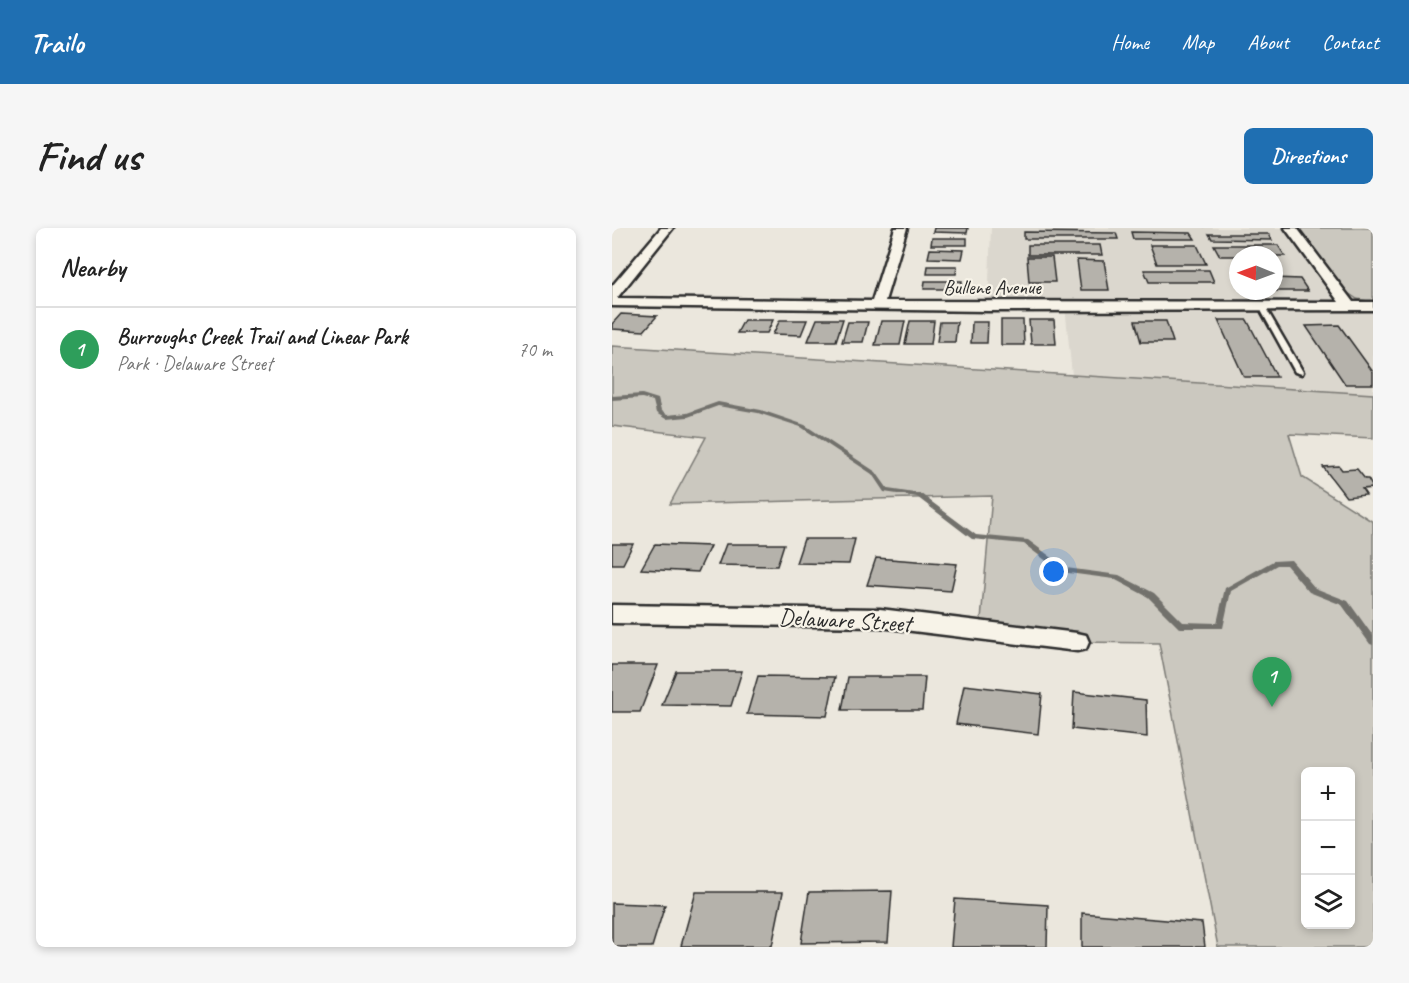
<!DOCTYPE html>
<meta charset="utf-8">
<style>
:root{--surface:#fff;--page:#f6f6f6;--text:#222;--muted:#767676;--line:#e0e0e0;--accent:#1f6fb2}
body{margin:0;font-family:Caveat,sans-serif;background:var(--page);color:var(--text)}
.controls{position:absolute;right:18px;bottom:18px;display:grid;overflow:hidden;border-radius:9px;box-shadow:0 3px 9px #0003}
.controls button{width:54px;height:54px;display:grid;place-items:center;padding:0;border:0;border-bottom:2px solid var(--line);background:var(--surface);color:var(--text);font:30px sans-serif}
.compass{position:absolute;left:617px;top:18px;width:54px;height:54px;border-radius:50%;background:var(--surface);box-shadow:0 3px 9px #0003;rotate:271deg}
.you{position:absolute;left:442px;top:344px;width:21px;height:21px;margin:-15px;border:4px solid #fff;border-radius:50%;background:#1a73e8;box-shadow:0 0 0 9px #1a73e833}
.badge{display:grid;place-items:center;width:39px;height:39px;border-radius:50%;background:var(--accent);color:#fff;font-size:20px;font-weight:700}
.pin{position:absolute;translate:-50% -50px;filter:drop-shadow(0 2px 3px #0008)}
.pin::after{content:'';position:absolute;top:32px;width:21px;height:18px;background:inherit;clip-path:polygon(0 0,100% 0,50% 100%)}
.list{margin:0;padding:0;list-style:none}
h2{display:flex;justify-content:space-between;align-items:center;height:78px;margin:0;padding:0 24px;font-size:26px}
h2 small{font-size:20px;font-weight:400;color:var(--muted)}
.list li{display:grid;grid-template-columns:39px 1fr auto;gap:18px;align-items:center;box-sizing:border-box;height:84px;padding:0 24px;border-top:2px solid var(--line)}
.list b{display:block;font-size:22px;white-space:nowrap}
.list p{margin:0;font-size:20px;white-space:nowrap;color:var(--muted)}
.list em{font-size:20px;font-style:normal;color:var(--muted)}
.icon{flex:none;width:33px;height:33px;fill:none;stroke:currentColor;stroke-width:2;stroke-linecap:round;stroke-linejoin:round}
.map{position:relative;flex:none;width:761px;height:719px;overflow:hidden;border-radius:9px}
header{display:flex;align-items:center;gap:36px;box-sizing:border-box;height:84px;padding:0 30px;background:var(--accent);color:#fff}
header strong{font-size:28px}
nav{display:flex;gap:33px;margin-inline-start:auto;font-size:21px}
.intro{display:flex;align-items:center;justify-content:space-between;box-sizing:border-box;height:144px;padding:0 36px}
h1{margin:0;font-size:42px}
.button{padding:15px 27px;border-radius:9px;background:var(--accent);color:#fff;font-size:21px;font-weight:700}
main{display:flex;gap:36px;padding:0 36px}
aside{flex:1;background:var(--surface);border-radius:9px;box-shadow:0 3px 9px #0003}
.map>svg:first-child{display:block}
.built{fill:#dbd7ce;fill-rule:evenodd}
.green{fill:#cbc8bf;stroke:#7b7a75;stroke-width:1.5;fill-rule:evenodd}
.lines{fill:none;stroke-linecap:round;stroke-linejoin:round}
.stream{fill:#72716c;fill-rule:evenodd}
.building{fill:#b5b2ab;stroke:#2b2b2b;stroke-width:1.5}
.lane-casing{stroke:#2b2b2b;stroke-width:5}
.street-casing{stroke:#2b2b2b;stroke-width:5}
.lane{fill:#f7f3e8;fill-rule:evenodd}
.street{fill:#f7f3e8;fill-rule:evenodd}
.labels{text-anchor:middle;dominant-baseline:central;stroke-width:4.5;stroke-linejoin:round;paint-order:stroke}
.far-street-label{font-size:20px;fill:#2b2b2b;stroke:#f7f3e8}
.street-label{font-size:24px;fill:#2b2b2b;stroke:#f7f3e8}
</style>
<header>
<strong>Trailo</strong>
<nav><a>Home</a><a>Map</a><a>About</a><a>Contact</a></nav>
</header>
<div class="intro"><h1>Find us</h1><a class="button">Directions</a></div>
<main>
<aside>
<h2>Nearby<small></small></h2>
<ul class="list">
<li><span class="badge" style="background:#2e9e5b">1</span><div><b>Burroughs Creek Trail and Linear Park</b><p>Park · Delaware Street</p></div><em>70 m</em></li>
</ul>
</aside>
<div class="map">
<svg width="761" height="719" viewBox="0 0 761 719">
<rect width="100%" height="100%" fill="#ebe7dd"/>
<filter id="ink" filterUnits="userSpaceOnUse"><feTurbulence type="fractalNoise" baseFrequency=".0167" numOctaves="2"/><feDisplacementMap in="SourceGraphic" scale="12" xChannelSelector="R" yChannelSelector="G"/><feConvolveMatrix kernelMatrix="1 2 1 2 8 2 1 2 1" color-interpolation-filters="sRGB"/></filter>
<g filter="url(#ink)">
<path class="built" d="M379,0h382v166l-301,-19 -7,-69 -77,1zM626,27h36v36h-36z"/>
<g class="green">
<polygon points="686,0 761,0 761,74 745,71 736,65"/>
<path d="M0,118l761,48v44l-84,-4 13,43 71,45v425h-155l-59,-304 -82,-1 -97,-11 12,-135 -322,8 36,-67 -94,-11zM694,544h44v152h-44z"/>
</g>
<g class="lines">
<polygon class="stream" points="30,166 46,171 49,183 55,187 75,185 106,174 149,182 193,197 264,244 276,261 309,266 364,307 416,312 454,340 507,347 542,365 571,394 605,395 613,360 661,333 679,332 703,360 736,373 761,408 761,417 758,416 730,377 697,364 674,337 665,337 619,363 611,400 569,400 566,399 536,369 502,351 449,344 412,316 360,311 305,269 272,264 260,246 189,199 146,185 106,178 76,189 54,191 44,185 41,173 30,170 0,172 0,168"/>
</g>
<g class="building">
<polygon points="322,0 356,0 355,5 321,4"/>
<polygon points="412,4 504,5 506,11 412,11"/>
<polygon points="519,4 579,5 583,11 521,11"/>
<polygon points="597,6 657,6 660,12 600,11"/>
<polygon points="320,10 355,10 355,17 319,17"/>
<polygon points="416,17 488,17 490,27 416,27"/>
<polygon points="538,17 585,17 594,36 545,36"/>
<polygon points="602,17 666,17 673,28 608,28"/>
<polygon points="318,21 352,22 350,31 316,30"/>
<polygon points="415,29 440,29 443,54 417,54"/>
<polygon points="465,32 492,33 497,62 469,62"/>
<polygon points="316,38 345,38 344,46 315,46"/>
<polygon points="532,42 597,42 602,54 537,54"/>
<polygon points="662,50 688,51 696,63 662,63"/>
<polygon points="313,53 350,53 349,61 312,61"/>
<polygon points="9,86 45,88 32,103 0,101 0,96"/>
<polygon points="205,91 231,91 224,113 196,113"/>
<polygon points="132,92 161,92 155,105 125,105"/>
<polygon points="168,92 195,92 189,107 161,106"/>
<polygon points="389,92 411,92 412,117 389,117"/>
<polygon points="417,92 442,92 444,116 419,116"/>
<polygon points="606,92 635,92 665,149 632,149"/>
<polygon points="269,93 293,93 288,117 263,117"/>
<polygon points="298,93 322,93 319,116 293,116"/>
<polygon points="523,93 554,93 561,114 529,114"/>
<polygon points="236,94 256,94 251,114 230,114"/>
<polygon points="328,94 345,94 343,114 325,114"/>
<polygon points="360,94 376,94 375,115 359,115"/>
<polygon points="727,97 761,144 761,156 733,156 694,98"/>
<polygon points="727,238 730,242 745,241 753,251 756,251 761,260 750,261 754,267 734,269 711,239"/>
<polygon points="192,311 243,311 237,336 184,335"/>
<polygon points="0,316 21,316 11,336 0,336"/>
<polygon points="43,316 98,318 86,344 29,341"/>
<polygon points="114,316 172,316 165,338 106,337"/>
<polygon points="264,330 345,336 339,363 255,357"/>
<polygon points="0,437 46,437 28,484 0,484"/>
<polygon points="64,443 130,443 119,478 50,477"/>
<polygon points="146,448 223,449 215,488 135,486"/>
<polygon points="236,449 313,449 310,482 230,482"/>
<polygon points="352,457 430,466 426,506 344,496"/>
<polygon points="462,464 534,472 535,509 460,501"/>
<polygon points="280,663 276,714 189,715 197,664"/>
<polygon points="84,664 171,664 160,718 69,718"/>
<polygon points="343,671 436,677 435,719 339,719"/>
<polygon points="0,675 53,677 40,719 0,719"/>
<polygon points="470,685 590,695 593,719 470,719"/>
</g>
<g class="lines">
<g class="lane-casing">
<polygon id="lane" points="649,75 652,77 691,144 690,146 683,144 646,77"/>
</g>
<g class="street-casing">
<g id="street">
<polygon points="49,0 61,0 5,70 260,73 283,0 295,0 273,73 727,74 673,0 685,0 741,74 761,74 761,82 376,83 0,78 0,58"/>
<polygon points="0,377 268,381 465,405 474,407 477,414 474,421 465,423 268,399 0,395"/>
</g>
</g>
<use href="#lane" class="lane"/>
<use href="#street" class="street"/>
</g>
</g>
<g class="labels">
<g class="far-street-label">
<text x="380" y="59">Bullene Avenue</text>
</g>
<g class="street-label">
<text transform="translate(233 392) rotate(3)">Delaware Street</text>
</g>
</g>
</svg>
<div class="controls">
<button>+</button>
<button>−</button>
<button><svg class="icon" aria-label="layers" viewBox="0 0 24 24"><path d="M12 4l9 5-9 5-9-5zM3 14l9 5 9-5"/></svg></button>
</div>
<svg class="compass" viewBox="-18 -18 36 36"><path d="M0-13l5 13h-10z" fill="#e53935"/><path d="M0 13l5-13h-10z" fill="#767676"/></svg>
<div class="you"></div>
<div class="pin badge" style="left:660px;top:479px;background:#2e9e5b">1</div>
</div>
</main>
